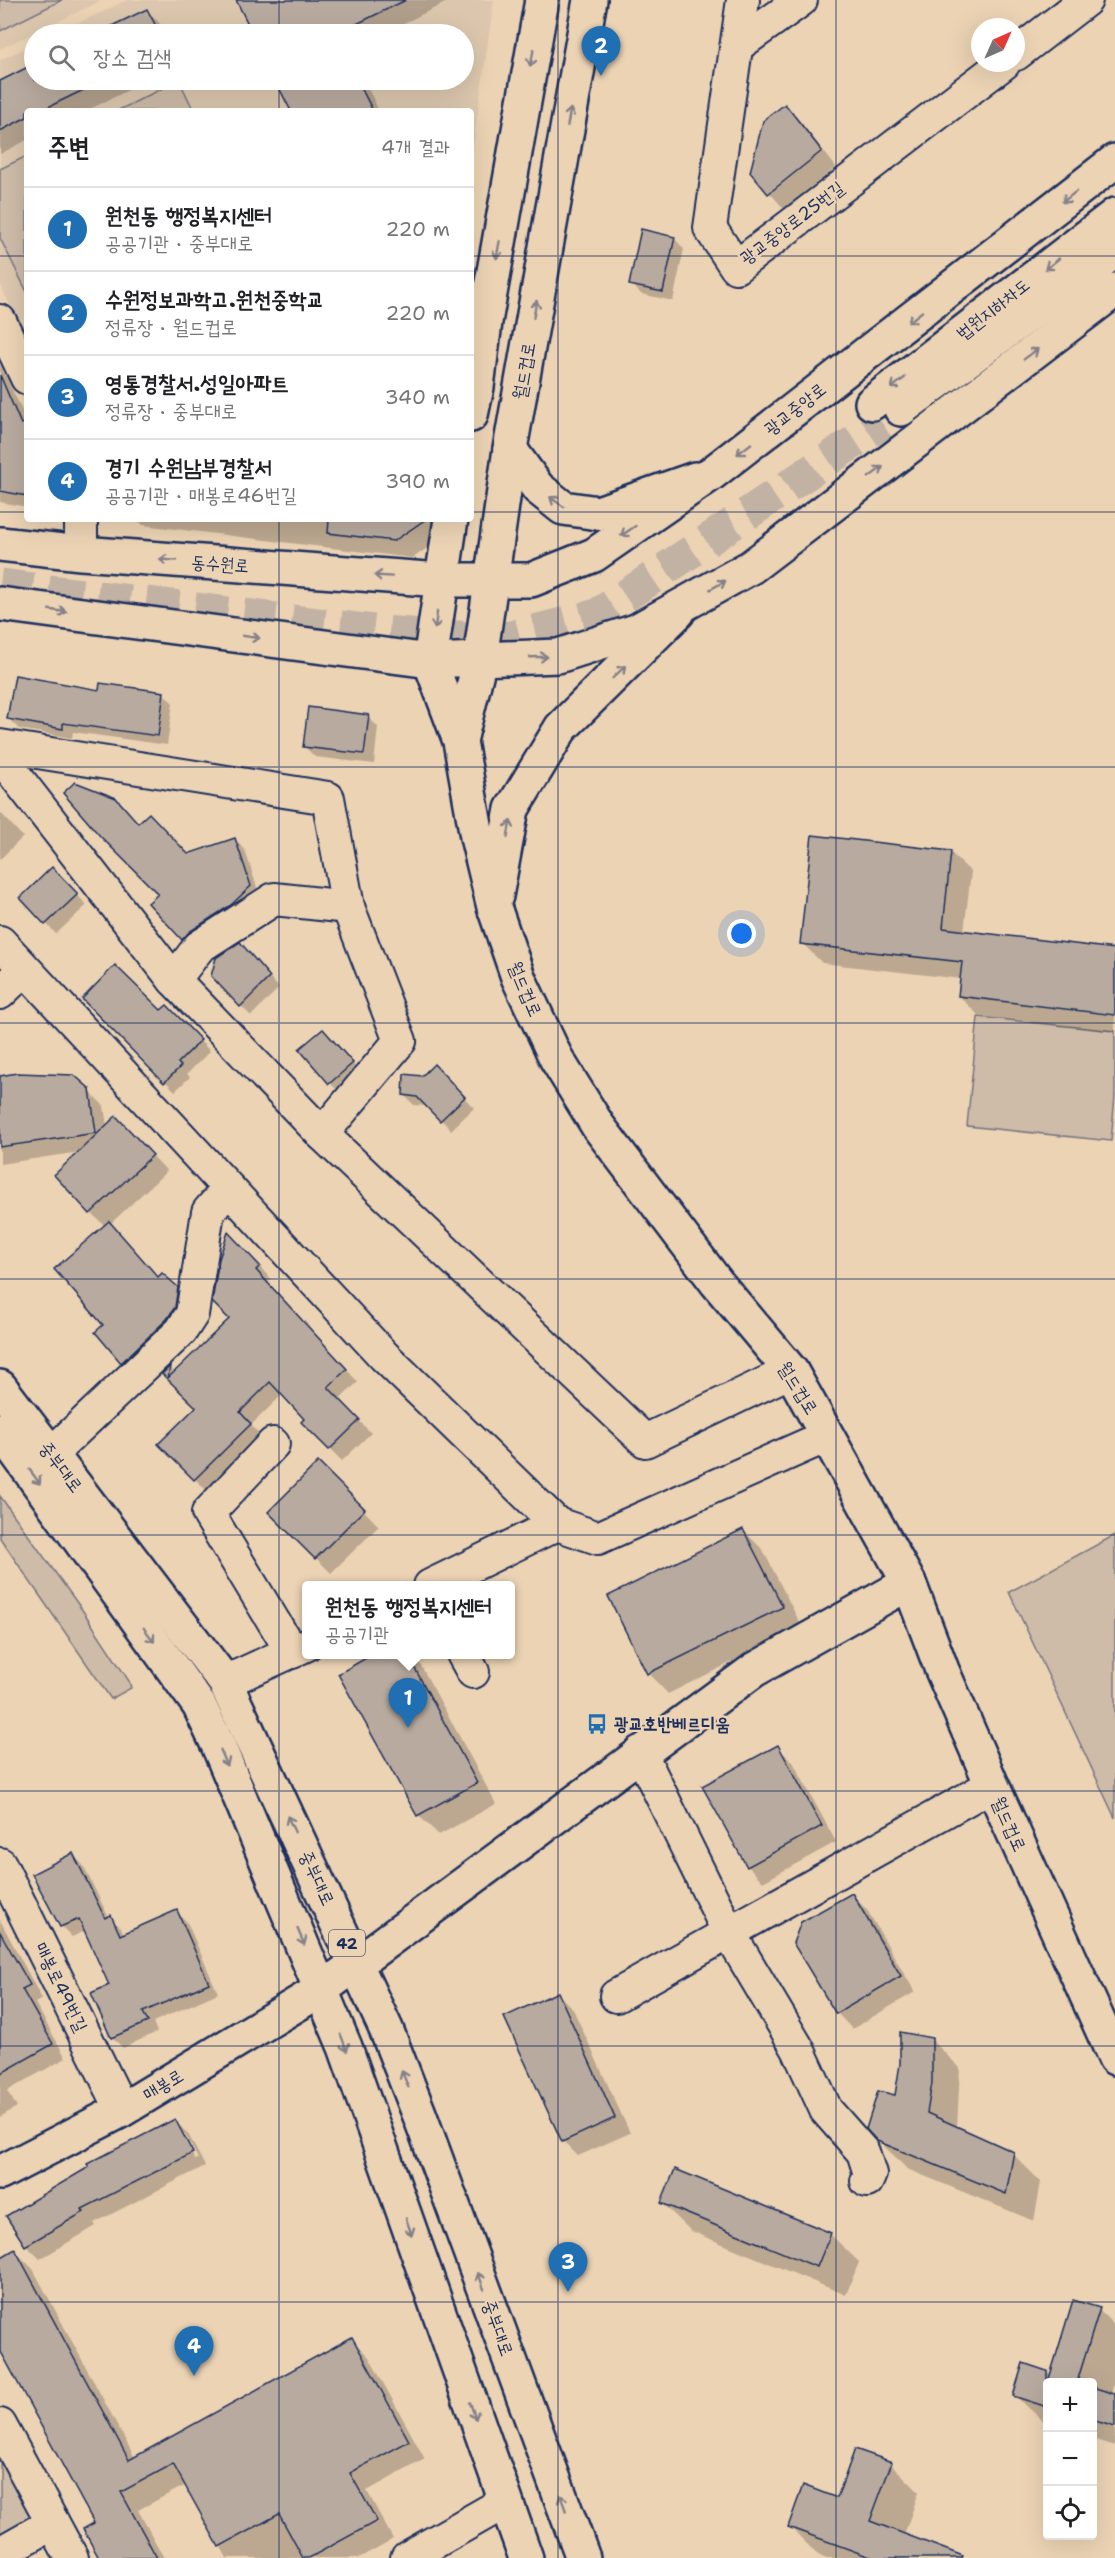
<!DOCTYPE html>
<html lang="ko">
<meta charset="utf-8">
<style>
:root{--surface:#fff;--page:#f2f2f2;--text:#202124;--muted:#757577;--line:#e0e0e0;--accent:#1f6fb2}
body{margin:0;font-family:"Shantell Sans","Poor Story",sans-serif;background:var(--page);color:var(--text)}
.controls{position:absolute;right:18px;bottom:18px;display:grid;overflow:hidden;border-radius:6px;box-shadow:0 6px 24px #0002}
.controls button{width:54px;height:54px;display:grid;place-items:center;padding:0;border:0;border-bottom:2px solid var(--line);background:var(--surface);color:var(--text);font:30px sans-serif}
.compass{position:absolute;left:971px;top:18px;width:54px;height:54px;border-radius:50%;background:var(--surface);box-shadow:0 6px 24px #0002;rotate:45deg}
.you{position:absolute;left:742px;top:934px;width:21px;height:21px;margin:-15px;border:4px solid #fff;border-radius:50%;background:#1a73e8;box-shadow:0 0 0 9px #1a73e833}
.badge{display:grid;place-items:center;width:39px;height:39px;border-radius:50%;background:var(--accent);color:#fff;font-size:20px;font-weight:700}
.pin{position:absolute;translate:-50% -50px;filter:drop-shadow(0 2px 3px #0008)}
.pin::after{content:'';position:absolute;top:32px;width:21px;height:18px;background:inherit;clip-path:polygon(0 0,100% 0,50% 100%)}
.popup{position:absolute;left:302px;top:1581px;width:213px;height:78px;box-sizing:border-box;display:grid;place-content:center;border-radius:6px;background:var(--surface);filter:drop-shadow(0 2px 4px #0005);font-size:20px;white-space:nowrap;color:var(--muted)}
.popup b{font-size:22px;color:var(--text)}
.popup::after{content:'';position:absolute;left:50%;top:100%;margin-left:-12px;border:12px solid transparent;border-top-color:var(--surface)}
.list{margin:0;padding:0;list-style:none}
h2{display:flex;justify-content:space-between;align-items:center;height:78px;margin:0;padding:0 24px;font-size:26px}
h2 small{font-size:20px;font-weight:400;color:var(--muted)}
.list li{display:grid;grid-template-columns:39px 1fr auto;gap:18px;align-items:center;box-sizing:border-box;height:84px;padding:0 24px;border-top:2px solid var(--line)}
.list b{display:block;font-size:22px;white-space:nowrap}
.list p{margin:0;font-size:20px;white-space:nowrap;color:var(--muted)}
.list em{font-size:20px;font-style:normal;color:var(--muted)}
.icon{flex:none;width:33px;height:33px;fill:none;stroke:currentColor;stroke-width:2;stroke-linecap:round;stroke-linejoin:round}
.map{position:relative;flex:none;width:1115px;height:2558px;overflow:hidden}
.search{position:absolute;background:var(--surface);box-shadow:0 6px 24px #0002;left:24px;top:24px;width:450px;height:66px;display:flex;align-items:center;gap:15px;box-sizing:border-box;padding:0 21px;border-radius:33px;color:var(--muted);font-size:22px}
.panel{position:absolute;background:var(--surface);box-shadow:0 6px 24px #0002;left:24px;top:108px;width:450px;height:414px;border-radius:6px}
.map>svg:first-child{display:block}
.built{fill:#dcc7ae}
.green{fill:#cebba8;stroke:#747583;stroke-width:1.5}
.shadow{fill:#0003;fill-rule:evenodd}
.building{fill:#b8aa9f;stroke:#1b2f5e;stroke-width:1.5}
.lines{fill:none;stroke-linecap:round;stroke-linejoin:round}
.secondary-tunnel{stroke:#c2b2a3;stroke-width:33;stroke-dasharray:33 16;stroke-linecap:butt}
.minor-casing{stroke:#1b2f5e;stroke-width:36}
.tertiary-casing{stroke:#1b2f5e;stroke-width:38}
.secondary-casing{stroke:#1b2f5e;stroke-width:38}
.primary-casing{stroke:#1b2f5e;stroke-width:38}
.minor{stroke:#ecd3b4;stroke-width:32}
.tertiary{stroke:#ecd3b4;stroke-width:33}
.secondary{stroke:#ecd3b4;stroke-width:33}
.primary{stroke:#ecd3b4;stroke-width:33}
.oneway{stroke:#848189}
.grid{fill:none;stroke:#1b2f5e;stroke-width:1.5;stroke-opacity:0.55}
.labels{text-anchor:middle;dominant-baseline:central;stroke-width:4.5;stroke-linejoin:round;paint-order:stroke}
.shield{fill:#ecd3b4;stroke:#5a6078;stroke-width:1.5}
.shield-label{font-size:16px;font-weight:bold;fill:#1b2f5e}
.street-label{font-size:18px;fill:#1b2f5e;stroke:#ecd3b4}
.poi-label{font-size:18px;font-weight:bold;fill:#1b2f5e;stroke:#ecd3b4;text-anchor:start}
</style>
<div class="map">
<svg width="1115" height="2558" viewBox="0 0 1115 2558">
<rect width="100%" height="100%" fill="#ecd3b4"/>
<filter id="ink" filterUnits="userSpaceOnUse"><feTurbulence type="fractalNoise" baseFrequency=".0167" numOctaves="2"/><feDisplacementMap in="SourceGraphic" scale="12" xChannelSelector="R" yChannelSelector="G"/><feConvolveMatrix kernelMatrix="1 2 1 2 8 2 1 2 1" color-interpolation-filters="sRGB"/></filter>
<g filter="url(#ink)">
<g class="built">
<polygon points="0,0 103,0 0,49"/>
<polygon points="127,0 494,0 471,160 471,111 27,111 27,342 0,284 0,60 34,44 34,80 464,80 464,34 55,34"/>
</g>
<g class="green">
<polygon points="0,0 62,0 0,31"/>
<polygon points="179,80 194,111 117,111"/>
<polygon points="27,156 27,292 0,238 0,169"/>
<polygon points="978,1017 1115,1031 1115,1096 1111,1141 967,1126"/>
<polygon points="0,1496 83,1611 129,1681 131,1688 111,1699 0,1538"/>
<polygon points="1115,1535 1115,1818 1009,1592"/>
<polygon points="0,2451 36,2516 0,2536"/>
</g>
<g class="shadow">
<polygon points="237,0 451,0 382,34 255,34"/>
<polygon points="147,10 162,26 167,34 98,34"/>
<polygon points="34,66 34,80 149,80 86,111 27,111 27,140 0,154 0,83"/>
<polygon points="277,80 364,80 379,111 293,111"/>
<polygon points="784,106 800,121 836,167 784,209 751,171"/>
<polygon points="674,238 684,249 673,301 641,294 631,284"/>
<polygon points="0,364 27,421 27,507 0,502"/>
<polygon points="137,519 438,519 436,542 413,558 143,525"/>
<polygon points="101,692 163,693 173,703 167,745 73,732 72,738 19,729 9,719"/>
<polygon points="368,717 378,727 374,764 315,757 304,746"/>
<polygon points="0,812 23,837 0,859"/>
<polygon points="139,825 188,855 235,840 245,850 260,897 193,949 183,939 160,894"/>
<polygon points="950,852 971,872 964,932 1115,951 1115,1032 979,1016 959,996 961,979 822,963 802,943"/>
<polygon points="52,870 87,905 56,934 22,898"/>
<polygon points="240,944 279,988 251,1016 241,1006"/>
<polygon points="84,999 161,1012 166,1007 210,1051 187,1074 190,1077 175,1091"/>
<polygon points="333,1041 362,1074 340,1093 330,1083"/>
<polygon points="444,1076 474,1108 451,1130 428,1106 414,1105 404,1095"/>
<polygon points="0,1078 88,1090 104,1106 107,1126 131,1133 167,1171 110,1224 159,1278 177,1289 193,1304 138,1377 97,1332 105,1325 105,1226 91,1213 80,1152 0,1164"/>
<polygon points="240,1246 271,1279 267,1283 358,1382 339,1400 371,1433 342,1461 303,1422 306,1419 283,1394 251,1425 262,1437 207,1491 160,1444 198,1407 164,1374 170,1368 175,1374 231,1319"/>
<polygon points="318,1464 379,1526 331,1573 270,1512"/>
<polygon points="743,1530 763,1550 802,1627 668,1694 648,1673 610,1596"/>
<polygon points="376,1654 411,1654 419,1662 496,1804 439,1835 418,1815 340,1674"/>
<polygon points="777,1747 793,1762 836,1842 763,1882 748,1866"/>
<polygon points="73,1855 83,1865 109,1918 121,1927 124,1935 177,1912 187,1922 218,1993 153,2022 157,2032 123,2048 112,2037 93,1994 111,1986 86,1930 72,1937 62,1927 34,1874"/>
<polygon points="852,1895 867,1910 915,1992 852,2029 837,2013"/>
<polygon points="0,1920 42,1999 35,2003 66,2058 7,2091 17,2107 0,2117"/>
<polygon points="558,1994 573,2009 630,2133 578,2156 563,2141"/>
<polygon points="931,2039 960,2068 957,2128 1013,2154 1041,2182 1034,2221 907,2169 878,2140"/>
<path d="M175,2121l13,13 17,32 -111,57 2,3 -56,33 -14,-14 -18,-28zM182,2134h3l13,25 -3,1z"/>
<polygon points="662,2203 830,2234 859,2262 846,2295 691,2231"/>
<polygon points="15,2251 33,2269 135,2458 351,2339 369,2357 425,2459 367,2491 393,2539 359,2558 227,2558 186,2485 138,2510 164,2558 100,2558 96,2523 0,2348 0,2259"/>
<polygon points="1099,2310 1115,2326 1115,2379 1111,2394 1115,2395 1115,2446 1092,2439 1092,2382 1048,2382 1048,2425 1015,2396 1024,2365 1052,2374"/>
<polygon points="891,2464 919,2492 904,2535 960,2558 827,2558 818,2555 790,2527 838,2500"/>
</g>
<g class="building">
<polygon points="236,0 406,0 336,34 253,34"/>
<polygon points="147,9 160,34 95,34"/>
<polygon points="34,64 34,80 104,80 40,111 27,111 27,117 0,131 0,81"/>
<polygon points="275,80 357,80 373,111 291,111"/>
<polygon points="785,104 822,151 768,194 750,172 763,121"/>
<polygon points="641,229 675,237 663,292 629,285"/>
<polygon points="0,375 21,424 27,422 27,496 0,491"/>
<polygon points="329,519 426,519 394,541 328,533"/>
<polygon points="15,675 99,690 100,683 164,692 158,736 63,723 63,729 7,719"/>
<polygon points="308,707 369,715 364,754 303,747"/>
<polygon points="75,782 116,798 138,823 149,813 188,854 235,838 251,886 231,905 189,932 182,940 148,903 158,894 100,836 63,793"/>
<polygon points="812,835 951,851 943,928 1115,949 1115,1015 958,996 962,962 800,944"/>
<polygon points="52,867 78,894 45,925 20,898"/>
<polygon points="240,942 270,977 240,1007 211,976 216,958"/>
<polygon points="115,965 161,1010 167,1005 201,1040 178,1063 181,1066 164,1083 82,999"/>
<polygon points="323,1029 353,1063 329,1084 299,1049"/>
<polygon points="434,1064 465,1097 440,1121 417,1097 403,1095 404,1074 422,1076"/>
<polygon points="17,1073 74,1075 90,1089 96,1133 0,1147 0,1076"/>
<polygon points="116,1116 153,1155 90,1214 54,1175"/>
<polygon points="109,1221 158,1277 162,1273 178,1287 175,1307 167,1319 121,1363 95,1332 103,1325 54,1269"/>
<polygon points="228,1232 260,1266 256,1270 347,1369 328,1387 360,1420 329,1450 301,1422 304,1419 270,1382 240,1412 251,1424 194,1480 158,1444 196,1407 162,1374 170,1366 168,1378 229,1319 212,1302 219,1259"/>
<polygon points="318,1462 365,1509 315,1559 268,1512"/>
<polygon points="743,1529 783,1607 647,1674 608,1596"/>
<polygon points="373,1654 407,1654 477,1783 417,1816 338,1674"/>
<polygon points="778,1745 822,1826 747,1867 702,1786"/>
<polygon points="73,1853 105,1918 111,1915 120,1935 177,1910 209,1983 143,2012 148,2022 111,2038 91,1993 109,1985 79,1919 60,1927 32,1874"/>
<polygon points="852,1893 901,1976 836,2014 793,1943 801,1922"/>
<polygon points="0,1932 30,1985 22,1989 53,2044 0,2074"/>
<polygon points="558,1992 615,2118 562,2142 504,2017"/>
<polygon points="900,2032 932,2038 932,2083 927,2113 1014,2152 1006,2194 877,2141 866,2129 878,2091 895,2095 900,2064"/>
<polygon points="175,2119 193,2153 82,2209 84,2212 25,2246 6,2216 89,2167 87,2164"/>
<polygon points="675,2169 831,2233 817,2267 661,2203"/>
<polygon points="15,2249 129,2460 352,2337 409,2441 350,2473 377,2521 309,2558 303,2558 279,2514 219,2547 173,2464 121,2492 157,2558 99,2558 83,2529 94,2523 0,2350 0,2258"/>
<polygon points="1073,2300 1100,2308 1077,2382 1048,2382"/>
<polygon points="1023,2363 1047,2371 1047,2407 1013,2396"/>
<polygon points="1092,2387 1115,2394 1115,2427 1092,2420"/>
<polygon points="855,2449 892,2462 870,2521 963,2556 962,2558 873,2558 788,2527 803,2485 837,2498"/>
</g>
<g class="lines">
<polyline class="secondary-tunnel" points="0,585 383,632 499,640 597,615 882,423"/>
<g class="minor-casing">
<g id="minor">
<polyline points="743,0 710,228 736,267 1004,63"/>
<polyline points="738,45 801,0"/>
<polyline points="1016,54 1086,0"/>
<polyline points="0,321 27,378"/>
<polyline points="81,553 81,519"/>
<polyline points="0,746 328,798 348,907 400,1041 322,1134"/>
<polyline points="0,756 174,980 322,1134 645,1441 791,1371"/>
<polyline points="0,942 384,1356 557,1524 430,1586"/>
<polyline points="174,980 199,947 274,899 348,907"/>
<polyline points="0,993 24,970"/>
<polyline points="273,1444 208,1513 292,1652"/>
<polyline points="51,1454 181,1331 192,1314 208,1212 228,1189"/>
<polyline points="557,1524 598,1538 827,1436"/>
<polyline points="463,1654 473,1672"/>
<polyline points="225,1682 306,1645"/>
<polyline points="640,1752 728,1931 798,2049 826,2110 863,2152 870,2174 867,2181"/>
<polyline points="0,1864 122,2110"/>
<polyline points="616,1996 992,1785"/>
<polyline points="0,2425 72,2558"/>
<polyline points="0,2553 53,2523"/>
<polyline points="407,2558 505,2502"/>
</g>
</g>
<g class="tertiary-casing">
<g id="tertiary">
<polyline points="471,415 477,387 485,322 542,0"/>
<polyline points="510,449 538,488 563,508 598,513 695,479"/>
<polyline points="451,519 430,661 460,741 477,837 494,907 518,977 556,1058 598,1126 717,1283 791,1371 909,1583 942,1670 992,1785 1115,2058"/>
<polyline points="460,741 480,659 510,449 590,0"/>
<polyline points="496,896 512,809 561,728 678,612"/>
<polyline points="0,2173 122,2110 322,1989 754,1670 909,1583"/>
</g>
</g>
<g class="secondary-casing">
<g id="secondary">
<polyline points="872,403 1115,215"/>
<polyline points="901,409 1115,251"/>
<polyline points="0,544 81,553 441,580 531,580 594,555 711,474 1115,161"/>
<polyline points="0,604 430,661 558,656 636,631 751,567 1115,290"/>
</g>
</g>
<g class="primary-casing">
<g id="primary">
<polyline points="0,1387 225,1682 386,2029 420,2116 583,2558"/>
<polyline points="0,1430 199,1705 218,1745 345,2047 526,2558"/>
</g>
</g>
<use href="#minor" class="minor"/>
<use href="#tertiary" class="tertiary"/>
<use href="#secondary" class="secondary"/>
<use href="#primary" class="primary"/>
</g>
<defs><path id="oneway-shaft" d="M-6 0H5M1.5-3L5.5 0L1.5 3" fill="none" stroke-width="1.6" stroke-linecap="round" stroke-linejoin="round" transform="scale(1.5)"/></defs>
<g class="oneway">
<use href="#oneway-shaft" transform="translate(532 58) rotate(100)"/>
<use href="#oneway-shaft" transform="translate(569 117) rotate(-80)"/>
<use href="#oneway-shaft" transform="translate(1069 197) rotate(142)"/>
<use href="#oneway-shaft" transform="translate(498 250) rotate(100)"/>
<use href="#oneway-shaft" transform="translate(1052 264) rotate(142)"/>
<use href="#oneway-shaft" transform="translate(535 309) rotate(-80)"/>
<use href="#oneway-shaft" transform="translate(915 317) rotate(142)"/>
<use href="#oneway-shaft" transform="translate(1031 354) rotate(-37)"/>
<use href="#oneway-shaft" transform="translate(898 383) rotate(142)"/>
<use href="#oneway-shaft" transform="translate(744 449) rotate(142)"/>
<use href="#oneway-shaft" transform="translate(876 472) rotate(-37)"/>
<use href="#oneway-shaft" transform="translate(557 502) rotate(-145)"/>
<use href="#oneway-shaft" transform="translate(628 531) rotate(146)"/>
<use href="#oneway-shaft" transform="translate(168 560) rotate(-176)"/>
<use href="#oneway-shaft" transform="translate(383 576) rotate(-176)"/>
<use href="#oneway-shaft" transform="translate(718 585) rotate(-29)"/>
<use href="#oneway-shaft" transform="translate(58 611) rotate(8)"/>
<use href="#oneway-shaft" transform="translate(436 620) rotate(98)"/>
<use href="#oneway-shaft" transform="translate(251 637) rotate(8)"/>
<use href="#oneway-shaft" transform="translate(539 657) rotate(-2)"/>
<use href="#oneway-shaft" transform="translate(619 672) rotate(-44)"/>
<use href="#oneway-shaft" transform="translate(509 829) rotate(-80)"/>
<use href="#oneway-shaft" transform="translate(35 1477) rotate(53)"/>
<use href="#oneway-shaft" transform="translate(149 1635) rotate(54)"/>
<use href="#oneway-shaft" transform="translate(224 1758) rotate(67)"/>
<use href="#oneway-shaft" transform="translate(291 1824) rotate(-115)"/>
<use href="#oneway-shaft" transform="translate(301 1937) rotate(67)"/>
<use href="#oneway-shaft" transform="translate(344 2043) rotate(69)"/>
<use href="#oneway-shaft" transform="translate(405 2079) rotate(-112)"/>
<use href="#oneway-shaft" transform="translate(409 2227) rotate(71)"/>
<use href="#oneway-shaft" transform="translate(481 2281) rotate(-110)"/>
<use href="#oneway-shaft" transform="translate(473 2411) rotate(71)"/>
<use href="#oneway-shaft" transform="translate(563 2503) rotate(-110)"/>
</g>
</g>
<path class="grid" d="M279,0v34M558,0v2558M836,0v2558M279,80v31M0,256h27M471,256h644M0,512h27M471,512h644M279,519v2039M0,767h1115M0,1023h1115M0,1279h1115M0,1535h1115M0,1791h1115M0,2046h1115M0,2302h1115"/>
<defs>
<g id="bus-bare" transform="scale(1.62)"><path d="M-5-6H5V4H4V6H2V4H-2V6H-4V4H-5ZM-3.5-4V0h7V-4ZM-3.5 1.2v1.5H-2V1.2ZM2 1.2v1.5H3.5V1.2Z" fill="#1f6fb2" stroke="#ecd3b4" stroke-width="2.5" paint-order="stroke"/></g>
</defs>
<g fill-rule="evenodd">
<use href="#bus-bare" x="597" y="1724"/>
</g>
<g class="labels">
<rect class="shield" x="329" y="1930" width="36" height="26" rx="4.5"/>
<g class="shield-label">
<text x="347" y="1943">42</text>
</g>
<g class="street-label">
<text transform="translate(792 223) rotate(-37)">광교중앙로25번길</text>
<text transform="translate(993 309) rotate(-38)">법원지하차도</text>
<text transform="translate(524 371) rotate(-80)">월드컵로</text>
<text transform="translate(795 409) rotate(-38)">광교중앙로</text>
<text transform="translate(220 564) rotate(4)">동수원로</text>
<text transform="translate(525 989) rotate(67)">월드컵로</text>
<text transform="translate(798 1388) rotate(58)">월드컵로</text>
<text transform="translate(61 1467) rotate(53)">중부대로</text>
<text transform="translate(1009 1824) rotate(66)">월드컵로</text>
<text transform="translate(317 1878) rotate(65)">중부대로</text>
<text transform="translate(61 1987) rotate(64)">매봉로49번길</text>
<text transform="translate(163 2085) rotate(-31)">매봉로</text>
<text transform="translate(498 2328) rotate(70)">중부대로</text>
</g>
<g class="poi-label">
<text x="614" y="1724">광교호반베르디움</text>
</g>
</g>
</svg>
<div class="controls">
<button>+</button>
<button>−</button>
<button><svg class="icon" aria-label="locate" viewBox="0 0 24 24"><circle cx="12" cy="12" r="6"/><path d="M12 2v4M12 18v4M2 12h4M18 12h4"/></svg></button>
</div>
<svg class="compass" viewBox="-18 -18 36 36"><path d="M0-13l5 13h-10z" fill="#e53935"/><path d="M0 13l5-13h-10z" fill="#757577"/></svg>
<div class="you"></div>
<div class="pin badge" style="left:408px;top:1728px">1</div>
<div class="popup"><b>원천동 행정복지센터</b>공공기관</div>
<div class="pin badge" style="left:601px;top:76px">2</div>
<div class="pin badge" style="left:568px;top:2292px">3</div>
<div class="pin badge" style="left:194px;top:2376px">4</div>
<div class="search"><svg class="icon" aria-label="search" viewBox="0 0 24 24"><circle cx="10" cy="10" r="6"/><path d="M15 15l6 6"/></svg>장소 검색</div>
<section class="panel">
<h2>주변<small>4개 결과</small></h2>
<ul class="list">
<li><span class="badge">1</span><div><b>원천동 행정복지센터</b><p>공공기관 · 중부대로</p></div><em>220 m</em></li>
<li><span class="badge">2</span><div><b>수원정보과학고.원천중학교</b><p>정류장 · 월드컵로</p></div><em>220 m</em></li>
<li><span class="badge">3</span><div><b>영통경찰서.성일아파트</b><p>정류장 · 중부대로</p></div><em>340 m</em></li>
<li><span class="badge">4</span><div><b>경기 수원남부경찰서</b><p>공공기관 · 매봉로46번길</p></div><em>390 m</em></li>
</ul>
</section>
</div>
